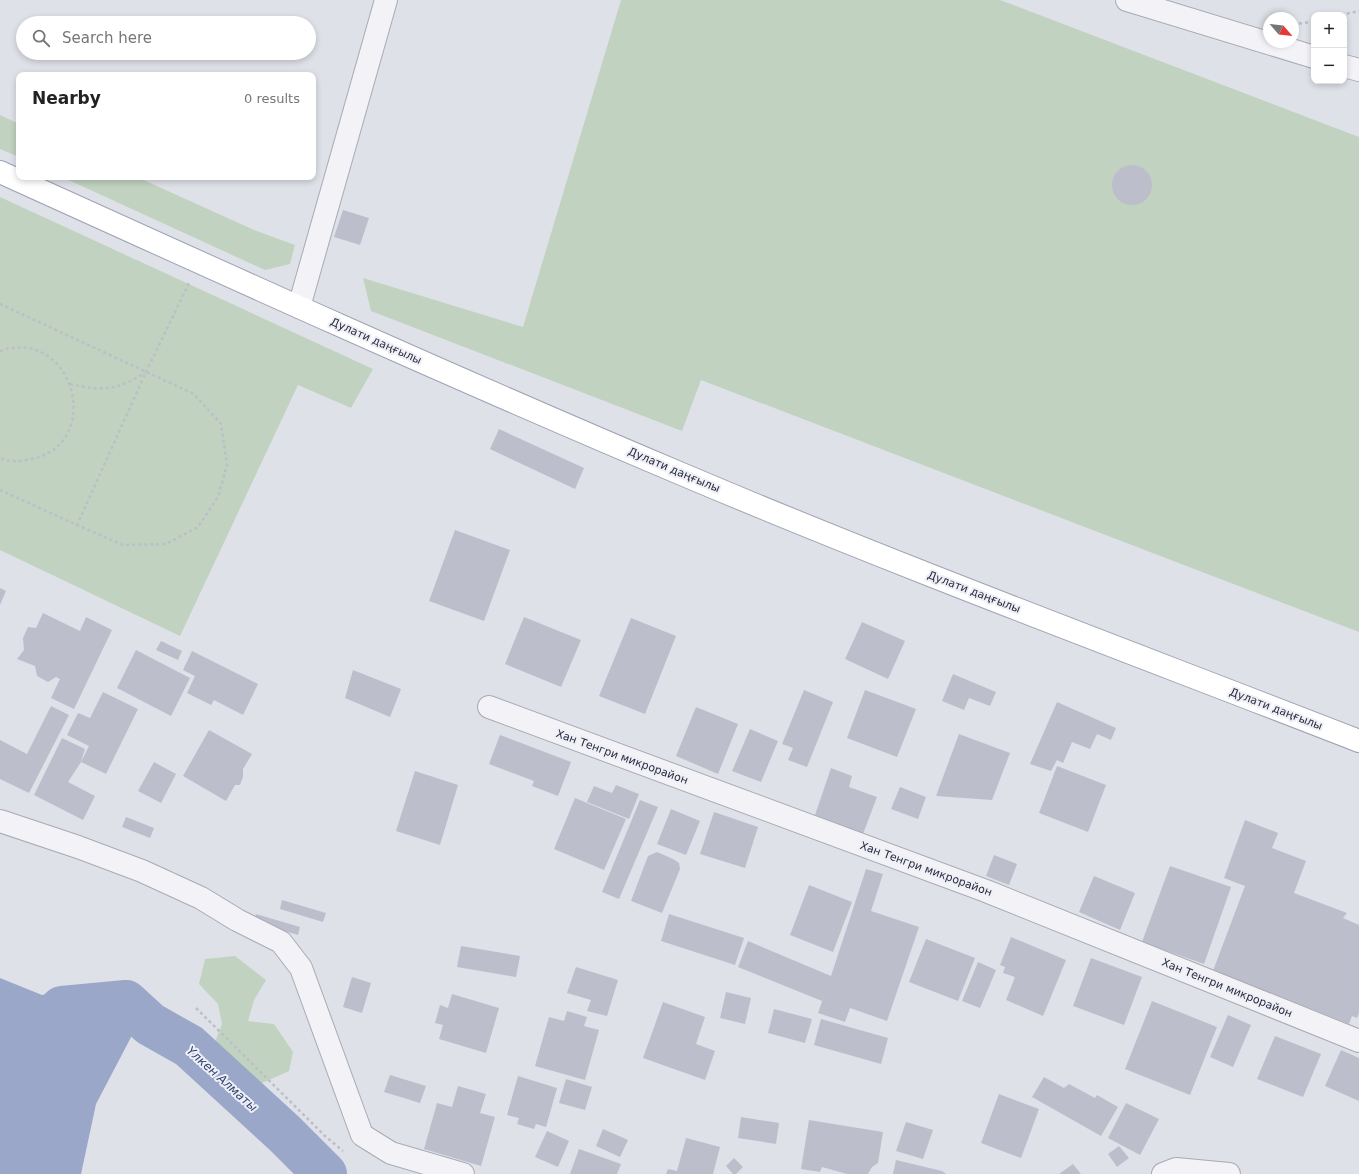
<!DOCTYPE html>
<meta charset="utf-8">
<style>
:root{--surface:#fff;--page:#f6f6f6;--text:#222;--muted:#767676;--line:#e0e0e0}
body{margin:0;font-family:"DejaVu Sans",sans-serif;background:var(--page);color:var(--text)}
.controls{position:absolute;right:12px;top:12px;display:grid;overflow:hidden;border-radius:8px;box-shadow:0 2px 6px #0003}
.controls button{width:36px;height:36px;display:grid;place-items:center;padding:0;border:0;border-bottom:1px solid var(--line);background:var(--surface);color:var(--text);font:20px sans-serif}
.compass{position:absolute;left:1263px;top:12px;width:36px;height:36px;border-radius:50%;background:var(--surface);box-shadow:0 2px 6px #0003;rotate:118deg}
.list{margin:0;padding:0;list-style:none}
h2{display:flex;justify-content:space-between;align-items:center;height:52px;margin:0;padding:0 16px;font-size:17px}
h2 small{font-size:13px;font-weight:400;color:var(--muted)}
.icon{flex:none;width:22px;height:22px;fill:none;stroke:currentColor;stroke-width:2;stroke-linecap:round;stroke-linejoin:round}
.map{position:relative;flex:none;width:1359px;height:1174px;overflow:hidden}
.search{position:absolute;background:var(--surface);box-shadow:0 2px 6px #0003;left:16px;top:16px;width:300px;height:44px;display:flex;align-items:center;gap:10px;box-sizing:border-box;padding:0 14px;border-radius:22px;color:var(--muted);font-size:15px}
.panel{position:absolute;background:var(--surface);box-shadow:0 2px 6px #0003;left:16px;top:72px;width:300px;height:108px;border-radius:8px}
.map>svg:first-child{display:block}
.green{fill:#c1d2c0}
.water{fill:#9aa7c9}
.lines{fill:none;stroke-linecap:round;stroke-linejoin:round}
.river{stroke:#9aa7c9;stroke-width:44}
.building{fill:#bcbfcb}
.minor-casing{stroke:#a8abb5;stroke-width:24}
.major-casing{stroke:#9ea3b4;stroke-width:24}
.path{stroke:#bdbfc7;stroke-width:2.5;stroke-dasharray:3 3;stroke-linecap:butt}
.minor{stroke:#f2f2f7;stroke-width:22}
.major{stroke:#fff;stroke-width:22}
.labels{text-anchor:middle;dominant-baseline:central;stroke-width:4;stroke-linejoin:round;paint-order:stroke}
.street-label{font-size:11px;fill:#282c3f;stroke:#eef0f6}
.water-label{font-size:12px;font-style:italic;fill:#324273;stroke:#eef0f6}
</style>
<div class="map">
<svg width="1359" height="1174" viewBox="0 0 1359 1174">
<rect width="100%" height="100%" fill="#dfe1e8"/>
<g class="green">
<polygon points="621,0 1000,0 1359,137 1359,632 701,380 682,431 371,311 363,278 523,327"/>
<polygon points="0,115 19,124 19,157 0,149"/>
<polygon points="62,177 137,177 254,230 295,245 290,264 265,270"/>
<polygon points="0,197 373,369 351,408 298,385 180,636 0,550"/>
<polygon points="235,956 266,980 254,1000 248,1021 274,1024 293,1052 289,1071 262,1083 256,1092 204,1048 215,1042 222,1024 218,1004 199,984 205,959"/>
</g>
<polygon class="water" points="0,978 42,995 76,988 129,994 129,1015 139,1022 96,1104 81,1174 0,1174"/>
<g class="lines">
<polyline class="river" points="0,1023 7,1027 18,1051 62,1008 126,1002 150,1024 189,1046 285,1134 325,1174"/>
</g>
<g class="building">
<circle cx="1132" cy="185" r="20"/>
<polygon points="343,210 369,218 360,245 334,237"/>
<polygon points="499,429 584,468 575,489 490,449"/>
<polygon points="455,530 510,550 484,621 429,601"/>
<polygon points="0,588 6,591 0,605"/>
<polygon points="43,613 80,631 86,617 112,630 74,709 51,698 60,679 56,677 48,682 37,676 35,666 17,659 24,650 23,638 28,627 36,628"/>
<polygon points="524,617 581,640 561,687 505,664"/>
<polygon points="631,618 676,636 645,714 599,696"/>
<polygon points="862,622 905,641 888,679 845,659"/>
<polygon points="161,641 182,651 178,660 156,650"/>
<polygon points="136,650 190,678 171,716 117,688"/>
<polygon points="192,651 258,684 243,715 214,700 211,705 187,693 195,676 183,670"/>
<polygon points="353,670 401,689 390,717 345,698"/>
<polygon points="953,674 996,692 990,706 969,698 964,710 942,701"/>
<polygon points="804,690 833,702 807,767 788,760 793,748 782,744"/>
<polygon points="865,690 916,709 897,757 847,738"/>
<polygon points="103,692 138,709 106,774 81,762 89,746 67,735 78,713 90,718"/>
<polygon points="1057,702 1116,728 1111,740 1097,734 1090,749 1072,742 1063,763 1057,760 1051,771 1030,764"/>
<polygon points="51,706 69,715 29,793 0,779 0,740 27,754"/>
<polygon points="696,707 738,724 718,774 676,756"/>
<polygon points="750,729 778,741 761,782 732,771"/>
<polygon points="209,730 252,754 243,769 243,777 240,785 235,785 226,801 183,776"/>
<polygon points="959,734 1010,753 992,800 936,796"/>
<polygon points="500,735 571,762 558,796 532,786 534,781 489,764"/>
<polygon points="62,738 85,749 81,762 68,782 95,796 83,820 34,795"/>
<polygon points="154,762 176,774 161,803 138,791"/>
<polygon points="1057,766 1106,785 1088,832 1039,813"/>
<polygon points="831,768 852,776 849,787 877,797 863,834 814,818"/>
<polygon points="415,771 458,785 440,845 396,831"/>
<polygon points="616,785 639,794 629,819 587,802 594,786 612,793"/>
<polygon points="900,787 926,797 918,819 891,809"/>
<polygon points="575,798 626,819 604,870 554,849"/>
<polygon points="640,800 658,807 619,899 602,892"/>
<polygon points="671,809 700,821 686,855 657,844"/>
<polygon points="714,812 758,827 745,868 700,854"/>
<polygon points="126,817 154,828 150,838 122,827"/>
<polygon points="1245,820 1278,833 1272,848 1306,861 1294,893 1347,913 1343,918 1359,925 1359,1013 1357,1018 1352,1016 1349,1024 1306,1007 1309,1013 1211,976 1245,886 1224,878"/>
<polygon points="657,852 673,859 679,863 680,869 662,913 631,901 648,856"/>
<polygon points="994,855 1017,864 1009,885 986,876"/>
<polygon points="1170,866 1231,887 1204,964 1142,942"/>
<polygon points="866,869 883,874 871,911 919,927 887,1021 850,1008 845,1022 818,1013 825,993 822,1001 738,967 748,941 831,976"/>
<polygon points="1094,876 1135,893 1120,930 1079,912"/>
<polygon points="809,885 852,902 833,952 790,935"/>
<polygon points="282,900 326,913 323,922 280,909"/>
<polygon points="256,914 300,927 298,935 254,922"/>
<polygon points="669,914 744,938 735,965 661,941"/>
<polygon points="1011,937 1066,960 1043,1016 1006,1000 1015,977 1003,973 1005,967 1000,965"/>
<polygon points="926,939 975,958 958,1001 909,982"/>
<polygon points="461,946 520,956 516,977 457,967"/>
<polygon points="1091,958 1142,977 1124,1025 1073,1006"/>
<polygon points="978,962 996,970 980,1008 962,1001"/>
<polygon points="576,967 618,980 607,1016 587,1011 591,1000 567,993"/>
<polygon points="352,977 371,983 362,1013 343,1007"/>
<polygon points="726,992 751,998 745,1024 720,1018"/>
<polygon points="452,994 499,1008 486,1053 439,1039 443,1025 435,1023 440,1005 448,1008"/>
<polygon points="1152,1001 1217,1027 1190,1095 1125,1069"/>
<polygon points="663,1002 705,1017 696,1044 715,1051 705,1080 643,1058"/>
<polygon points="774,1009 812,1019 805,1043 768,1033"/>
<polygon points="567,1011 587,1017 584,1026 599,1030 585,1080 535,1066 549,1017 564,1021"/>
<polygon points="1228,1015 1251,1025 1233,1067 1210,1057"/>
<polygon points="821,1019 888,1038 881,1064 814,1045"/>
<polygon points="1275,1036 1321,1054 1303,1097 1257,1079"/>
<polygon points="1341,1050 1359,1058 1359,1101 1325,1086"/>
<polygon points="390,1075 426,1086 420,1103 384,1092"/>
<polygon points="518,1076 557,1088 546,1127 536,1124 534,1129 517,1124 519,1118 507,1115"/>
<polygon points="1044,1077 1064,1088 1069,1084 1095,1098 1097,1095 1118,1107 1101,1136 1032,1097"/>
<polygon points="566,1079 592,1087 585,1110 559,1103"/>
<polygon points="458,1086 486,1094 480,1113 495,1117 481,1166 424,1149 437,1103 452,1107"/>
<polygon points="999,1094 1039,1109 1021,1158 981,1143"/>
<polygon points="1126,1103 1159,1119 1140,1155 1108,1138"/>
<polygon points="741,1117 779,1123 776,1144 738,1138"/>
<polygon points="809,1120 883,1132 878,1163 872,1167 868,1174 847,1174 822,1167 820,1172 801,1169"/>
<polygon points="906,1122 933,1130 923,1159 896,1151"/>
<polygon points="603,1129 628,1140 620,1157 596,1146"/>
<polygon points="547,1131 569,1141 558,1167 535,1157"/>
<polygon points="686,1138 720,1147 713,1174 666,1174 668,1169 677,1171"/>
<polygon points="1119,1146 1129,1158 1117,1167 1108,1154"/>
<polygon points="579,1149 621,1164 617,1174 570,1174"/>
<polygon points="734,1158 743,1167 736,1174 733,1174 726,1166"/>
<polygon points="896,1160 942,1171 946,1174 893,1174"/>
<polygon points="1073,1164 1081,1174 1059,1174"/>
</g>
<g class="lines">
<g class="minor-casing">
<g id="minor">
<polyline points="1127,0 1314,57"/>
<polyline points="1344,66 1359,70"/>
<polyline points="299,307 386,0"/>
<polyline points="489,707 986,891 1359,1041"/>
<polyline points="0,821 78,847 142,871 201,898 237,920 281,942 301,968 362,1135 391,1153 463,1174"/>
<polyline points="1163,1174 1176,1169 1229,1174"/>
</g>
</g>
<g class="major-casing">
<path id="major" d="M0,172c227,103 454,206 684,303 222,94 449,178 675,266"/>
</g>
<g class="path">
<polyline points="1341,15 1359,11"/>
<polyline points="1293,24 1314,22"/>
<polyline points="0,304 194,394 221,424 227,465 218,497 198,527 166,544 123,545 77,525"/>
<path d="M0,351c71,-25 105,87 36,107 -12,3 -25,5 -36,0"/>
<path d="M70,384c34,8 46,6 75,-11"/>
<polyline points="0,490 77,525 146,372 189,283"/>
<polyline points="196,1008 325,1136 343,1151"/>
</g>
<use href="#minor" class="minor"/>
<use href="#major" class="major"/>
</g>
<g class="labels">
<g class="street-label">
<text transform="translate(376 341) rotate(24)">Дулати даңғылы</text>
<text transform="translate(674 470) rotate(23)">Дулати даңғылы</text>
<text transform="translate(974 592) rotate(21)">Дулати даңғылы</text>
<text transform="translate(1276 709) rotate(21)">Дулати даңғылы</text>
<text transform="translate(622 757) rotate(20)">Хан Тенгри микрорайон</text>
<text transform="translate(926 869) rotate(20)">Хан Тенгри микрорайон</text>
<text transform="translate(1227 988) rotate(22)">Хан Тенгри микрорайон</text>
</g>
<g class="water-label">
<text transform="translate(222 1079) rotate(42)">Үлкен Алматы</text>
</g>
</g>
</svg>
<div class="controls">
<button>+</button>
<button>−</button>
</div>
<svg class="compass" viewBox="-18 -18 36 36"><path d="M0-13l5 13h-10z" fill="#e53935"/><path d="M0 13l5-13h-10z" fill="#767676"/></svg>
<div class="search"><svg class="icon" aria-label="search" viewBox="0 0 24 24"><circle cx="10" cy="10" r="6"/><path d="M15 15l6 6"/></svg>Search here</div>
<section class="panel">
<h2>Nearby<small>0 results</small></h2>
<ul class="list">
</ul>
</section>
</div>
